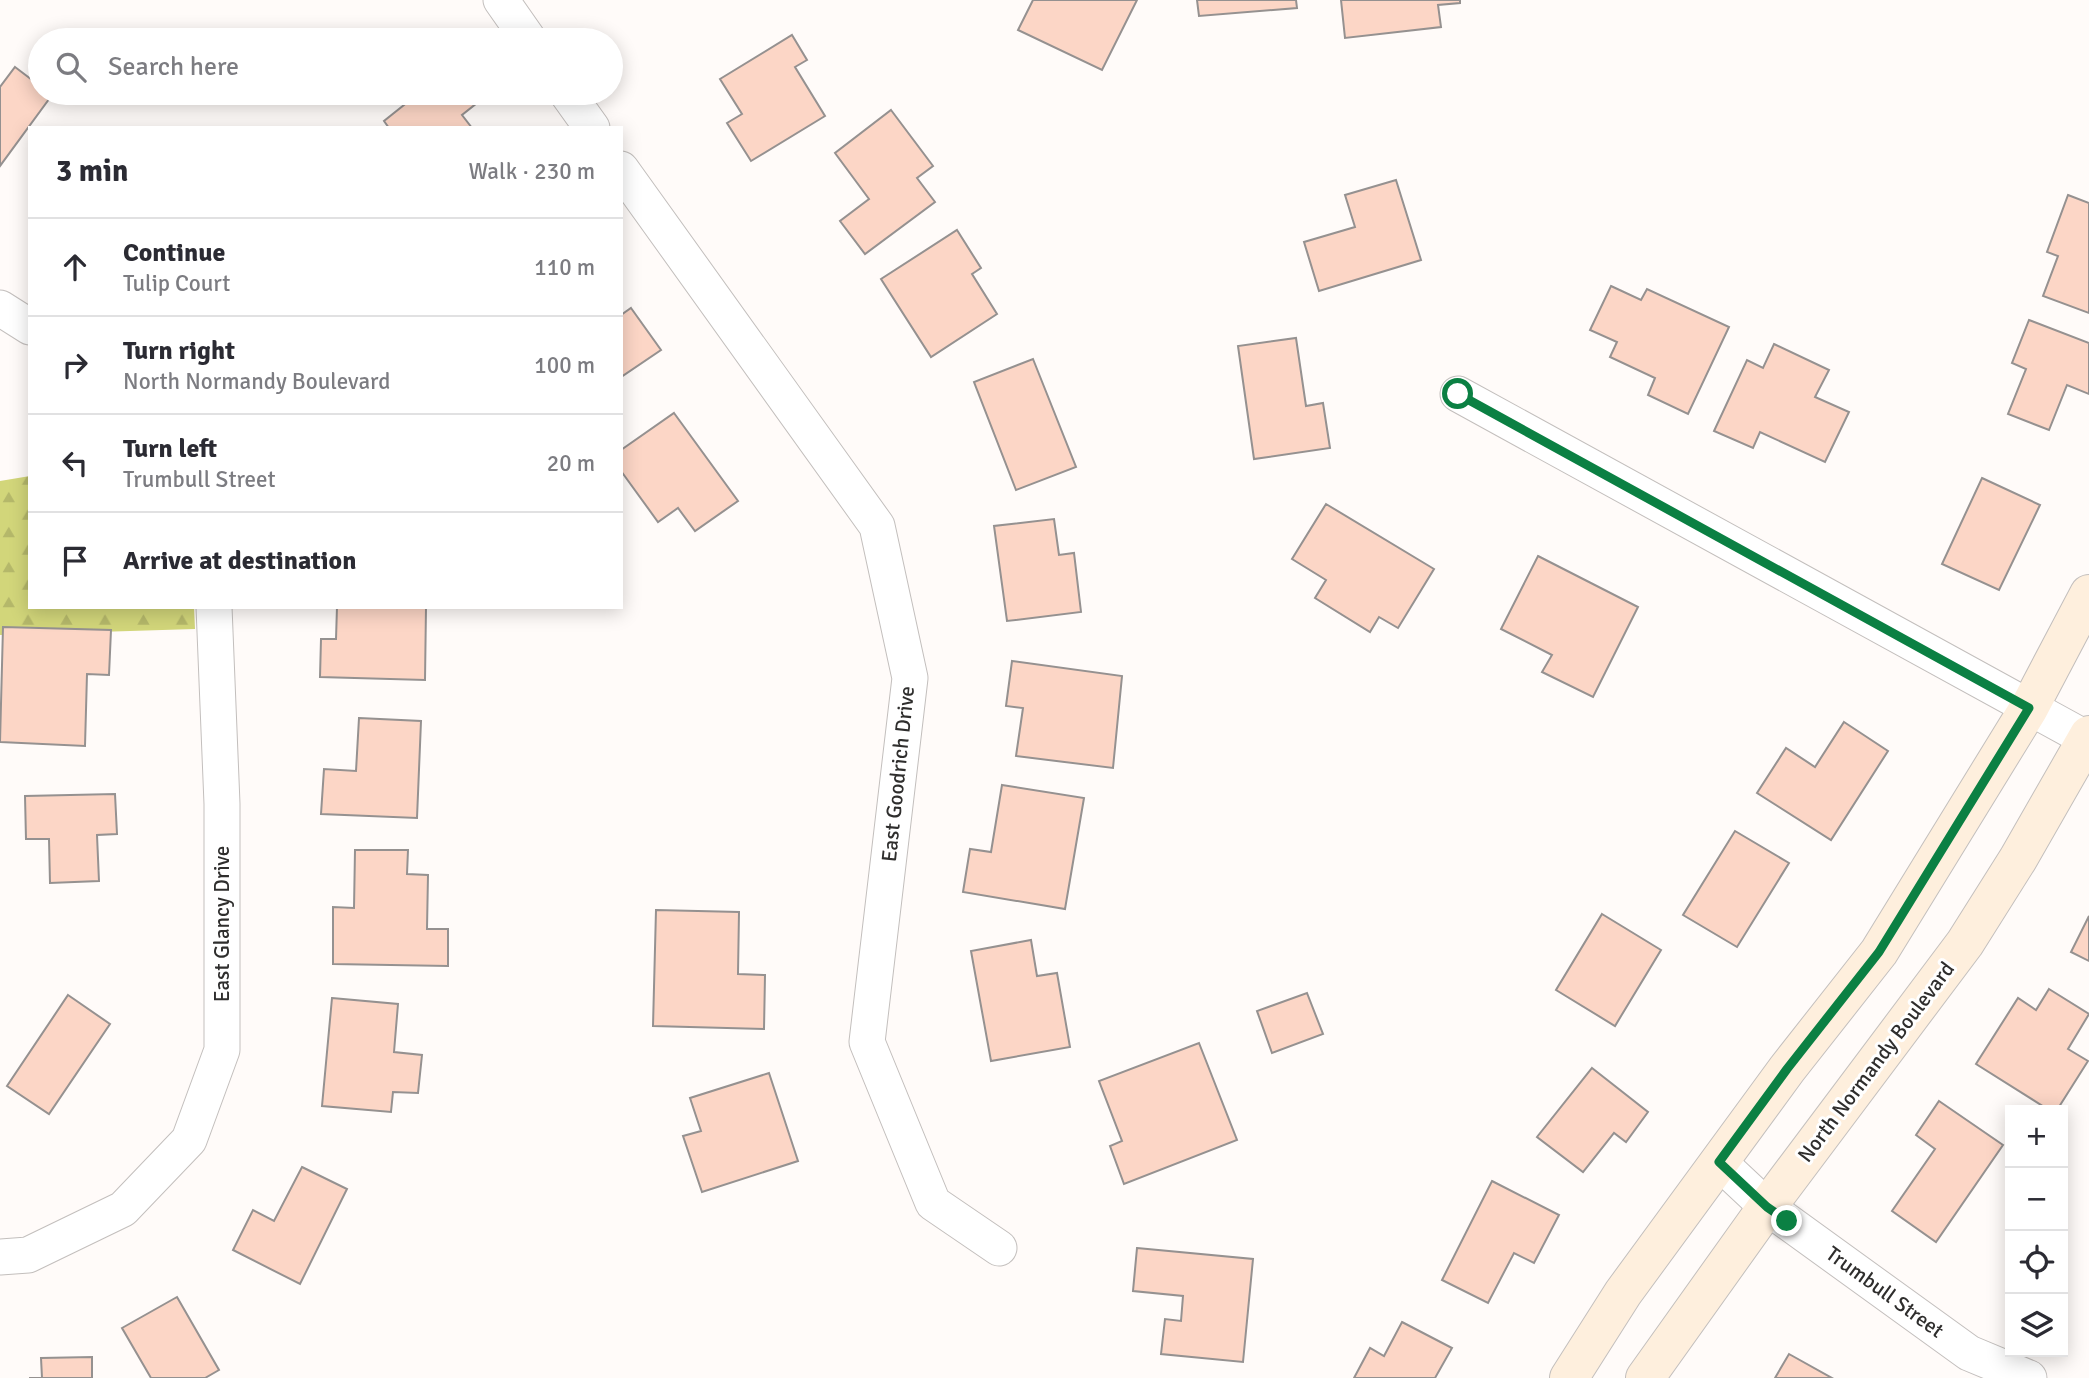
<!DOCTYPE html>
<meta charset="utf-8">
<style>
:root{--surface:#fff;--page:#f2f2f3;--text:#2b2b33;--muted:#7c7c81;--line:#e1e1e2}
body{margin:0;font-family:Signika,sans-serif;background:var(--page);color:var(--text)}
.controls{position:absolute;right:21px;bottom:21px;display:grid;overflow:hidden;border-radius:0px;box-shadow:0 4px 18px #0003}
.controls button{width:63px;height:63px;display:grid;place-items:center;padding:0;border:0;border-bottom:2px solid var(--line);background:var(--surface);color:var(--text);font:35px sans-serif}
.stop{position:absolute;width:21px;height:21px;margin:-16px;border:5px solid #0b8043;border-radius:50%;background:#fff}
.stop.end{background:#0b8043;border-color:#fff;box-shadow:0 2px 7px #0008}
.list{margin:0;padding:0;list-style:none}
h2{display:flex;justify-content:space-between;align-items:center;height:91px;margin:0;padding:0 28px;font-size:30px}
h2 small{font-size:23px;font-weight:400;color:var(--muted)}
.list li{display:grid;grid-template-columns:46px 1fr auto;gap:21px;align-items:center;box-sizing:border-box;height:98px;padding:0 28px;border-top:2px solid var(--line)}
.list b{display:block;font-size:26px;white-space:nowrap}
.list p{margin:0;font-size:23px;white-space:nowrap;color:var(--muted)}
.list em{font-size:23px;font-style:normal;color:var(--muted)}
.icon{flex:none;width:38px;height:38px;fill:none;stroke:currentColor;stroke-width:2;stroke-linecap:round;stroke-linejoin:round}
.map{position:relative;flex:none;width:2089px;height:1378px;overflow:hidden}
.search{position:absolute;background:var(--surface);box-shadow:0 4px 18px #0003;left:28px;top:28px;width:595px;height:77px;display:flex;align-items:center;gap:18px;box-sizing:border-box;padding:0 24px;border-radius:38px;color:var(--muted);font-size:26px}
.panel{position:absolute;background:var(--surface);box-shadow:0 4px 18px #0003;left:28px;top:126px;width:595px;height:483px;border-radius:0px}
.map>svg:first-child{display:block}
.forest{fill:url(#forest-firs)}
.building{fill:#fcd6c6;stroke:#959190;stroke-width:2}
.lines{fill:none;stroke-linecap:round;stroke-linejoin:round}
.street-casing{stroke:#c3bfbd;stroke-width:37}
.secondary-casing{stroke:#c3bfbd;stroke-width:40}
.street{stroke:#fff;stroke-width:35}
.secondary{stroke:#feefdd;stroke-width:38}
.route{stroke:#0b8043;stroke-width:9}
.labels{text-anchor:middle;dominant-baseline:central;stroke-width:6;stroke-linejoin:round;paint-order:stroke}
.street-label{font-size:21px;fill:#2f2e2d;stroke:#fff}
</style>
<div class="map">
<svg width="2089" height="1378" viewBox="0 0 2089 1378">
<defs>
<pattern id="forest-firs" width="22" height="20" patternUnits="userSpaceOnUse" patternTransform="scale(1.75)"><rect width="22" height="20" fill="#d2d67a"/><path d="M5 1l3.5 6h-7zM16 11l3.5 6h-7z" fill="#b5b86a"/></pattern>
</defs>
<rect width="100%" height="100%" fill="#fffbf9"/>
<polygon class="forest" points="30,476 30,607 194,607 195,629 0,635 0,481"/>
<g class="building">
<polygon points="1033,0 1137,0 1102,70 1018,30"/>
<polygon points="1197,0 1296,0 1297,8 1199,16"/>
<polygon points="1341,0 1460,0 1460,3 1438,5 1441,27 1345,38"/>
<polygon points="792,35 807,60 795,67 825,116 751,161 727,123 742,114 720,79"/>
<polygon points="15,67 40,86 40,93 49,93 52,95 0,166 0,87"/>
<polygon points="419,93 477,93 482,99 462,115 472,128 389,128 384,121"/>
<polygon points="891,110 933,166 917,178 935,202 865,254 840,221 869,199 835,153"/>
<polygon points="1396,180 1421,260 1319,291 1304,242 1355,227 1345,195"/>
<polygon points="2068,195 2089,203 2089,313 2043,296 2058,256 2047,252"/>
<polygon points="957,230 981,268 972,274 997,314 931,357 881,279"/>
<polygon points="1611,286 1641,300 1647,289 1729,327 1688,414 1648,395 1655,378 1610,357 1617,342 1590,330"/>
<polygon points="631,308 661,350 621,377 621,315"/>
<polygon points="2029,320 2089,343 2089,394 2067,385 2049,430 2008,414 2026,369 2012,363"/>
<polygon points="1296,338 1306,406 1323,403 1330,448 1254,459 1238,346"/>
<polygon points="1774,344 1829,370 1815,397 1849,412 1825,462 1760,432 1753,448 1714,431 1747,360 1763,368"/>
<polygon points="1033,359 1076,467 1016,490 974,382"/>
<polygon points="674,413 738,501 695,531 678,508 658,522 621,471 621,450"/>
<polygon points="1982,478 2040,505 1999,590 1942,564"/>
<polygon points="1326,504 1434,569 1398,628 1379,617 1370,632 1315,598 1326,580 1292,559"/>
<polygon points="1054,519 1059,555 1074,553 1081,612 1007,621 994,526"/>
<polygon points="1538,556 1638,607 1593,697 1542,672 1552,655 1501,629"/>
<polygon points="337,607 426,607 425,680 320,677 321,639 336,639"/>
<polygon points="3,627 111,630 109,675 87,674 85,746 0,742"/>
<polygon points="1012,661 1122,676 1113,768 1016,756 1023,708 1006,706"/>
<polygon points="359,718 421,721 417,818 321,814 324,769 356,771"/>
<polygon points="1844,722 1888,751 1831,840 1757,793 1786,748 1815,767"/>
<polygon points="1002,785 1084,798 1065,909 963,892 970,849 991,852"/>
<polygon points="115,794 117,834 97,835 99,881 50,883 49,839 26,839 25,796"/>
<polygon points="1735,831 1789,863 1737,947 1683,915"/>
<polygon points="355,850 408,850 407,874 428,875 427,929 448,929 448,966 333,964 333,907 354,908"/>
<polygon points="656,910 739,912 738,974 765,975 764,1029 653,1026"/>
<polygon points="1602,914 1661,950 1615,1026 1556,990"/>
<polygon points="2089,916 2089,961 2071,952"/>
<polygon points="1031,940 1037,976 1057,973 1070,1047 991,1061 971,951"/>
<polygon points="2049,989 2089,1014 2068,1049 2088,1061 2057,1110 2049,1110 1976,1064 2018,998 2036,1010"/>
<polygon points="1307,993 1323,1034 1272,1053 1257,1011"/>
<polygon points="68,995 110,1024 49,1114 7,1086"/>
<polygon points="332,998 398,1004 394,1052 422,1055 418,1093 393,1092 391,1112 322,1106"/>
<polygon points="1199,1043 1237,1140 1124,1184 1110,1146 1122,1141 1099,1081"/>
<polygon points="1592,1068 1648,1112 1626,1142 1614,1133 1583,1172 1537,1137"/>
<polygon points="769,1073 798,1161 702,1192 683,1136 701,1131 690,1098"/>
<polygon points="1939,1101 2003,1145 1936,1242 1892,1211 1935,1149 1916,1135"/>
<polygon points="302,1167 347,1189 300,1284 233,1250 253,1210 274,1221"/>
<polygon points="1492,1181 1559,1215 1534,1263 1514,1253 1488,1303 1442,1280"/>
<polygon points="1137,1248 1253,1259 1243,1362 1161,1354 1165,1319 1181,1321 1183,1296 1133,1291"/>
<polygon points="177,1297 219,1370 205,1378 151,1378 122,1328"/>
<polygon points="1402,1322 1452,1348 1435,1378 1354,1378 1370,1348 1384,1356"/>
<polygon points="1789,1354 1832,1378 1775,1378"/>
<polygon points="92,1357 92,1378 29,1378 42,1378 41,1358"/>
</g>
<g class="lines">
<g class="street-casing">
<g id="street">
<polyline points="501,0 529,40"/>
<polyline points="567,93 592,128"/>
<polyline points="621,169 877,526 910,678 867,1042 933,1203 999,1248"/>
<polyline points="0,308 30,327"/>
<polyline points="1458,394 2089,740"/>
<polyline points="1719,1162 1767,1207 1969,1353 2029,1378"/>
<polyline points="0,1257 28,1255 123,1209 189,1140 222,1050 222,804 214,607"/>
</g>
</g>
<g class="secondary-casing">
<g id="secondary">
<polyline points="1569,1378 1623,1293 1787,1069 1879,952 2029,708 2089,594"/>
<polyline points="1645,1378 1767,1207 1965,943 2018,859 2089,735"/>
</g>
</g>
<use href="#street" class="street"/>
<use href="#secondary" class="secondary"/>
</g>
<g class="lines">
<polyline class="route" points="1458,394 2029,708 1879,952 1787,1069 1719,1162 1767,1207 1787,1221"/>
</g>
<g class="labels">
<g class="street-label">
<text transform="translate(898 774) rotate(-84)">East Goodrich Drive</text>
<text transform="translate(222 924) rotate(-90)">East Glancy Drive</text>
<text transform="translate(1876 1062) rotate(-53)">North Normandy Boulevard</text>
<text transform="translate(1885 1292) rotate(36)">Trumbull Street</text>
</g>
</g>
</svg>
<div class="controls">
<button>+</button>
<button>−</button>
<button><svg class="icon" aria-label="locate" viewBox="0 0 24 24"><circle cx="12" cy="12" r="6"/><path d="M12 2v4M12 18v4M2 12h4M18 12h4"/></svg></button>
<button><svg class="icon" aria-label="layers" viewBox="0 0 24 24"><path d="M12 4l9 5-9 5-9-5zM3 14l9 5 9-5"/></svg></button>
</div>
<div class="stop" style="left:1458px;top:394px"></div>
<div class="stop end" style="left:1787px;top:1221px"></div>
<div class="search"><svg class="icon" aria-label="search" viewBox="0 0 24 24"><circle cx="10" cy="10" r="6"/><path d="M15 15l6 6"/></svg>Search here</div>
<section class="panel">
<h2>3 min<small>Walk · 230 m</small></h2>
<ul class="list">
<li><svg class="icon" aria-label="ahead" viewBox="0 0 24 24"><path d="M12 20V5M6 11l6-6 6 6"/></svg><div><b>Continue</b><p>Tulip Court</p></div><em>110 m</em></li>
<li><svg class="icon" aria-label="right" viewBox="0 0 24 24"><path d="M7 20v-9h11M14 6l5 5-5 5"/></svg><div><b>Turn right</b><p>North Normandy Boulevard</p></div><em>100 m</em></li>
<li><svg class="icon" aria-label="left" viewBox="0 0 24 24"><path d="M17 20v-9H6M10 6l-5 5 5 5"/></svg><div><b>Turn left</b><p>Trumbull Street</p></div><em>20 m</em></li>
<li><svg class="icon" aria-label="arrive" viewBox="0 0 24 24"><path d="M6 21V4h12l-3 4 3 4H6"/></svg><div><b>Arrive at destination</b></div></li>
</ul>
</section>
</div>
